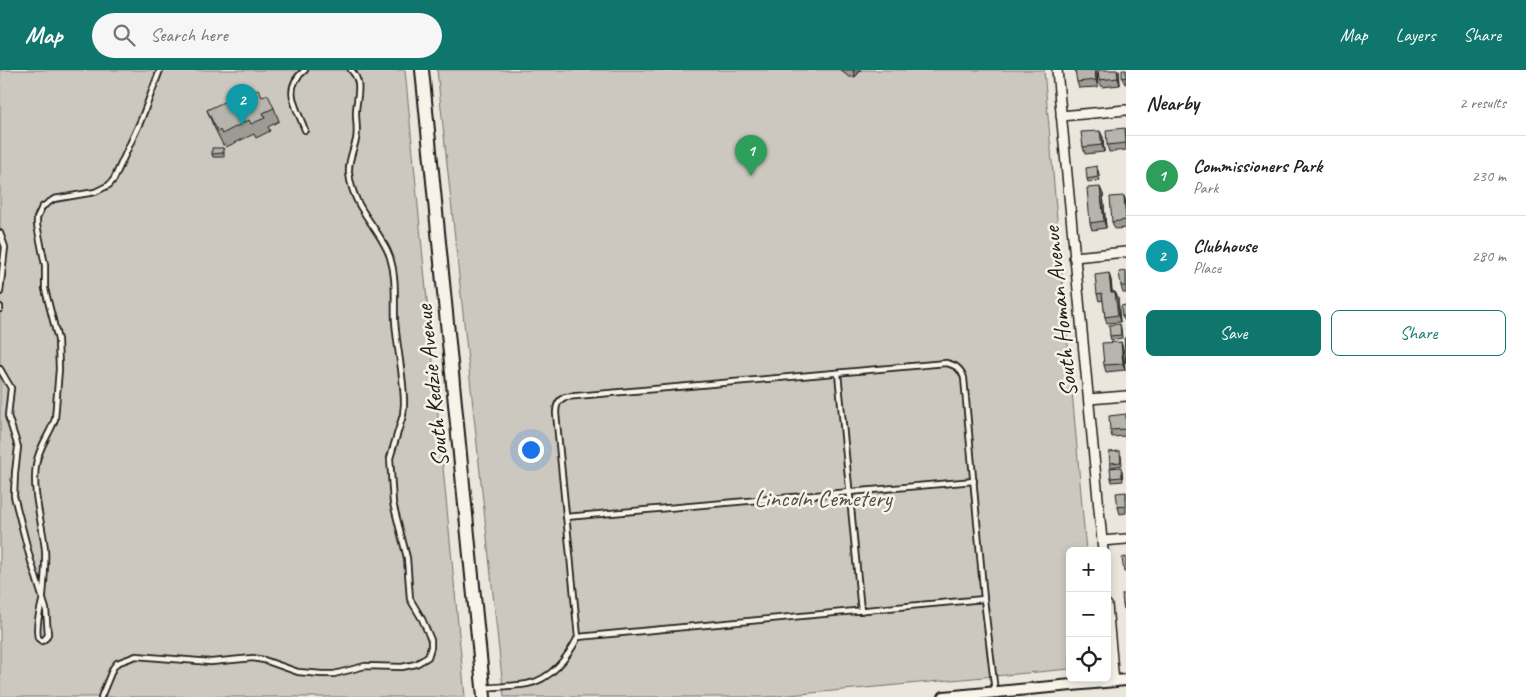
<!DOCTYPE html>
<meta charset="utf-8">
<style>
:root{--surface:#fff;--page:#f6f6f6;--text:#222;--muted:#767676;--line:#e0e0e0;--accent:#0f766e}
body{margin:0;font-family:Caveat,sans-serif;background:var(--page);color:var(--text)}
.controls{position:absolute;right:15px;bottom:15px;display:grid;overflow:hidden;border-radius:8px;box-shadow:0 2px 8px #0003}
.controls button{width:45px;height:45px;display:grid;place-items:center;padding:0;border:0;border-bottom:1px solid var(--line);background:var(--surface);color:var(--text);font:25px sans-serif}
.you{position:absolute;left:530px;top:379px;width:18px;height:18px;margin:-12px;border:4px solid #fff;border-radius:50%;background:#1a73e8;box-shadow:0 0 0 8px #1a73e833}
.badge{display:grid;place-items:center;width:32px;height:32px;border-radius:50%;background:var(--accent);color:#fff;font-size:16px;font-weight:700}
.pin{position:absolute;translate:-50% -41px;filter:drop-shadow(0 1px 2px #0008)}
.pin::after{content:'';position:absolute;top:26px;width:18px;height:15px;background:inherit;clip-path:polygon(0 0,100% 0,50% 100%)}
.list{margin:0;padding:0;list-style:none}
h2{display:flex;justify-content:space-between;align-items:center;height:65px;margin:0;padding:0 20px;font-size:21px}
h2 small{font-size:16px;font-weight:400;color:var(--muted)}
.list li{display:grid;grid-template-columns:32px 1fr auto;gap:15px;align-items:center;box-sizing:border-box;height:80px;padding:0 20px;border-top:1px solid var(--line)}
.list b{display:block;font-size:19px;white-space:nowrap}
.list p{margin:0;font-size:16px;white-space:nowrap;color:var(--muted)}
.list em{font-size:16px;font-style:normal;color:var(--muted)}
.actions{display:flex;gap:10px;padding:15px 20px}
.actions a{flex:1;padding:11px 0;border:1px solid var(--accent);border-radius:8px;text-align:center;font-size:18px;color:var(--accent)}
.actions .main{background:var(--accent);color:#fff}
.icon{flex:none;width:28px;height:28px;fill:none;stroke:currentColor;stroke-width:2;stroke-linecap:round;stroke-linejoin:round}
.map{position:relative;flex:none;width:1126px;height:627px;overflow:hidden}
header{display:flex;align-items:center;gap:30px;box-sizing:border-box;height:70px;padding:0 25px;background:var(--accent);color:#fff}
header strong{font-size:24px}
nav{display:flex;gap:28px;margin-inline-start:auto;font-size:18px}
.search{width:350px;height:45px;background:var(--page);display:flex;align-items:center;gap:12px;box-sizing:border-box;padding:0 18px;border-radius:28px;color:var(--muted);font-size:19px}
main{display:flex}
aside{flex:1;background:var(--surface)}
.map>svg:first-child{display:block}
.green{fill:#ccc8c0;stroke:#74726e}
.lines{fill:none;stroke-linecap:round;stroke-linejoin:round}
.service-casing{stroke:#1c1c1c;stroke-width:8}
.minor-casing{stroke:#1c1c1c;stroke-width:12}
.tertiary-casing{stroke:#1c1c1c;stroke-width:14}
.secondary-casing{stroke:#1c1c1c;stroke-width:16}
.service{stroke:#f7f3e8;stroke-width:4.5}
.minor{stroke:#f7f3e8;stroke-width:9}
.tertiary{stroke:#f7f3e8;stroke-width:10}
.secondary{stroke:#f7f3e8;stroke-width:12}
.wall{fill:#9d9b94;stroke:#1c1c1c}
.shaded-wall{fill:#7f7e78;stroke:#1c1c1c}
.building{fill:#b6b4ac;stroke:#1c1c1c}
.labels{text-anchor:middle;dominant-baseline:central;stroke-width:5;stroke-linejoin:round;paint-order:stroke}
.street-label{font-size:24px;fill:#1c1c1c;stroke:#f7f3e8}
.park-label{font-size:24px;fill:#51504d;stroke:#f7f3e8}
</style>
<header>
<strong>Map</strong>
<div class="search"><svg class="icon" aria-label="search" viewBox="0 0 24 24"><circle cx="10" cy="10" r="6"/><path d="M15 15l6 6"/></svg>Search here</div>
<nav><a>Map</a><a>Layers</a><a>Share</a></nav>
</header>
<main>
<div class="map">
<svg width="1126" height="627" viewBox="0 0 1126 627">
<rect width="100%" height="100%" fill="#eae6dc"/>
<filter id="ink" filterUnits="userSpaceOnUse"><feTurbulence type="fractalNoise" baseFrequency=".02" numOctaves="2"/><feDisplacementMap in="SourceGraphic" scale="10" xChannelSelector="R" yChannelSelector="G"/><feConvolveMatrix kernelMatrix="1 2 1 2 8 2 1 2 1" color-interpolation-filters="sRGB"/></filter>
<g filter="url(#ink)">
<g class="green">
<polygon points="0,0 405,0 465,627 0,627"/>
<polygon points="437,0 1044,0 1086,481 1070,481 1070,599 768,627 504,627"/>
</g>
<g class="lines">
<g class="service-casing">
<g id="service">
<path d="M305,60c-8,-23 -24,-41 0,-60"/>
<polyline points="0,163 5,177 0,222"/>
<polyline points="0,237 0,239"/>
<path d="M0,299l11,19 -3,28 10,31 -3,26 -1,23 16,62 16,51 2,25 -2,4 -4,3 -4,-3c-3,-14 3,-29 5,-42 1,-15 3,-32 2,-47 -3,-28 -13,-56 -9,-84 2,-17 14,-31 19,-46l4,-50 -1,-29 -13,-51v-24l-8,-40v-7l5,-11 12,-8 41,-7 14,-7 5,-6 27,-59 19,-50"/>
<polyline points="838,303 861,541"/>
<polyline points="566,447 974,411"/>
<polyline points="578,567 984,529"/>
<path d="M484,618c14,-1 29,-2 43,-4 24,-4 41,-27 51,-47l-22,-224c0,-8 2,-13 9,-16l381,-34c10,2 15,6 18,15l20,221 11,93"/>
<path d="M101,627l12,-29 4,-5 19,-7 75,6 42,-4 11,2 34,12 24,2h12l31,-8 37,1 14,-3 12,-7 3,-10v-7l-9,-21 -12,-20 -3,-41 -14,-55 -3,-45 13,-43 1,-11c0,-27 -7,-55 -9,-83 -1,-21 2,-42 -5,-64 -11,-31 -37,-47 -41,-84 -1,-12 4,-22 7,-33 2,-9 0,-18 0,-27 0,-15 8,-30 -5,-43"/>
</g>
</g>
<g class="minor-casing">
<g id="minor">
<polyline points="1057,0 1103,481"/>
<polyline points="1061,46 1126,40"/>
<polyline points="1074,187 1126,182"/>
<polyline points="1089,329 1126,326"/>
<polyline points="1102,471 1126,469"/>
<polyline points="1107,535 1114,612"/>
</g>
</g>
<g class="tertiary-casing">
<polyline id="tertiary" points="944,627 1126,610"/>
</g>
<g class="secondary-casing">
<polyline id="secondary" points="422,0 484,627"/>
</g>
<use href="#service" class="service"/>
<use href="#minor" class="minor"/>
<use href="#tertiary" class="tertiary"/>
<use href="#secondary" class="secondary"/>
</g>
<g class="wall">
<polygon points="840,0 861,0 855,7 849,7"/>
<polygon points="1119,0 1120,15 1102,17 1099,10"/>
<polygon points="1126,0 1126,14 1125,14 1122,8"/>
<polygon points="1097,2 1098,17 1079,18 1077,12"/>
<polygon points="252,22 262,27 274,38 279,51 268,57 270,61 256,68 254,64 226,77 225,74 223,75 212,53 207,40"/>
<polygon points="1125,58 1126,62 1126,80 1109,82 1107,75"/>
<polygon points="1103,67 1104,82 1085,84 1083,77"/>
<polygon points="223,78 224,81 224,87 213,87 212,84"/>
<polygon points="1098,100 1100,111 1088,112 1087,109"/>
<polygon points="1103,124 1106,158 1092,160 1090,153"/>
<polygon points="1124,126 1126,132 1126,158 1115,159 1112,152"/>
<polygon points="1126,201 1126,223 1123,223 1121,216"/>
<polygon points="1111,210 1112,222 1115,222 1118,228 1120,252 1107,253 1105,247 1103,230 1099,231 1097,224"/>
<polygon points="1126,235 1126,250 1124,250 1122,246"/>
<polygon points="1120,254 1121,258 1122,268 1111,270 1110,266"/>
<polygon points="1121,272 1123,279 1125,300 1106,302 1104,295"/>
<polygon points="1126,344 1126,366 1112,367 1110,360"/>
<polygon points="1121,385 1122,395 1111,397 1110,393"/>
<polygon points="1122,400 1123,411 1112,412 1111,408"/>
<polygon points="1126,422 1126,443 1120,444 1118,437"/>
<polygon points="1126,524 1126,539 1124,539 1123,535"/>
</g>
<g class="shaded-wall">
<polygon points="853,0 861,0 855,7"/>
<polygon points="1095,0 1096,0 1097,2 1098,17 1096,10"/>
<polygon points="1117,0 1119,0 1120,15 1118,8"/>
<polygon points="1100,61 1103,67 1104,82 1102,75"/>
<polygon points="1100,117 1103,124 1106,158 1104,151"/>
<polygon points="1124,126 1126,132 1126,149"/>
<polygon points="1109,203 1111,210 1113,229 1111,222"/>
<polygon points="1115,222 1118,228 1120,252 1118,245"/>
<polygon points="1121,272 1123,279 1125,300 1123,294"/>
</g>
<g class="building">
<polygon points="1075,0 1095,0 1096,10 1077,12"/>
<polygon points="1098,0 1117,0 1118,8 1099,10"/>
<polygon points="1122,0 1126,0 1126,7 1122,8"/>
<polygon points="251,19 252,22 258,19 262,27 268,25 274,38 263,43 265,48 251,54 249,50 222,64 220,60 218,62 207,40"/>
<polygon points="1125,58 1126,73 1107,75 1106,60"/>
<polygon points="1100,61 1102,75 1083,77 1081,62"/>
<polygon points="212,78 223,78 223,83 212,84"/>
<polygon points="1097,96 1098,107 1087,109 1086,98"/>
<polygon points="1100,117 1104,151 1090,153 1087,118"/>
<polygon points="1124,126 1126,150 1112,152 1110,127"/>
<polygon points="1126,201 1126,216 1121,216 1119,202"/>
<polygon points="1109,203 1111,222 1115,222 1118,245 1105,247 1102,223 1097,224 1095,205"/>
<polygon points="1126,235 1126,246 1122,246 1121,236"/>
<polygon points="1120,254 1121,265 1110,266 1109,255"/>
<polygon points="1124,268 1126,268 1126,293"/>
<polygon points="1121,272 1123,294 1104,295 1102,273"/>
<polygon points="1126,344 1126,359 1110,360 1109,346"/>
<polygon points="1120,381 1121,392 1110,393 1109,382"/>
<polygon points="1121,397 1122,407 1111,408 1110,398"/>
<polygon points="1126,422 1126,436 1118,437 1116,423"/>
<polygon points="1126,487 1126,502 1124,502 1122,488"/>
<polygon points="1122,524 1126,524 1126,535 1123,535"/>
</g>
</g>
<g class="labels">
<g class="street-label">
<text transform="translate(1060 242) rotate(-96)">South Homan Avenue</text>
<text transform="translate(432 316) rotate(-96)">South Kedzie Avenue</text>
</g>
<g class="park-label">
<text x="823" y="428">Lincoln Cemetery</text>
</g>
</g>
</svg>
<div class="controls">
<button>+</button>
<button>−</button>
<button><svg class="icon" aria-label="locate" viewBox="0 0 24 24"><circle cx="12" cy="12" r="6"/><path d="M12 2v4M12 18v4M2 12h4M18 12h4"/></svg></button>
</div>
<div class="you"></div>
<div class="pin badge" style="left:751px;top:106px;background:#2e9e5b">1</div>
<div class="pin badge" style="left:242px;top:55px;background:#0f9aa8">2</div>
</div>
<aside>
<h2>Nearby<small>2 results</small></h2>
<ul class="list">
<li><span class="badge" style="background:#2e9e5b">1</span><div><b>Commissioners Park</b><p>Park</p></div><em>230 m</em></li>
<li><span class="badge" style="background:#0f9aa8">2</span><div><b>Clubhouse</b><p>Place</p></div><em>280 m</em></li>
</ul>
<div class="actions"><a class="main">Save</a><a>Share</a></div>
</aside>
</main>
